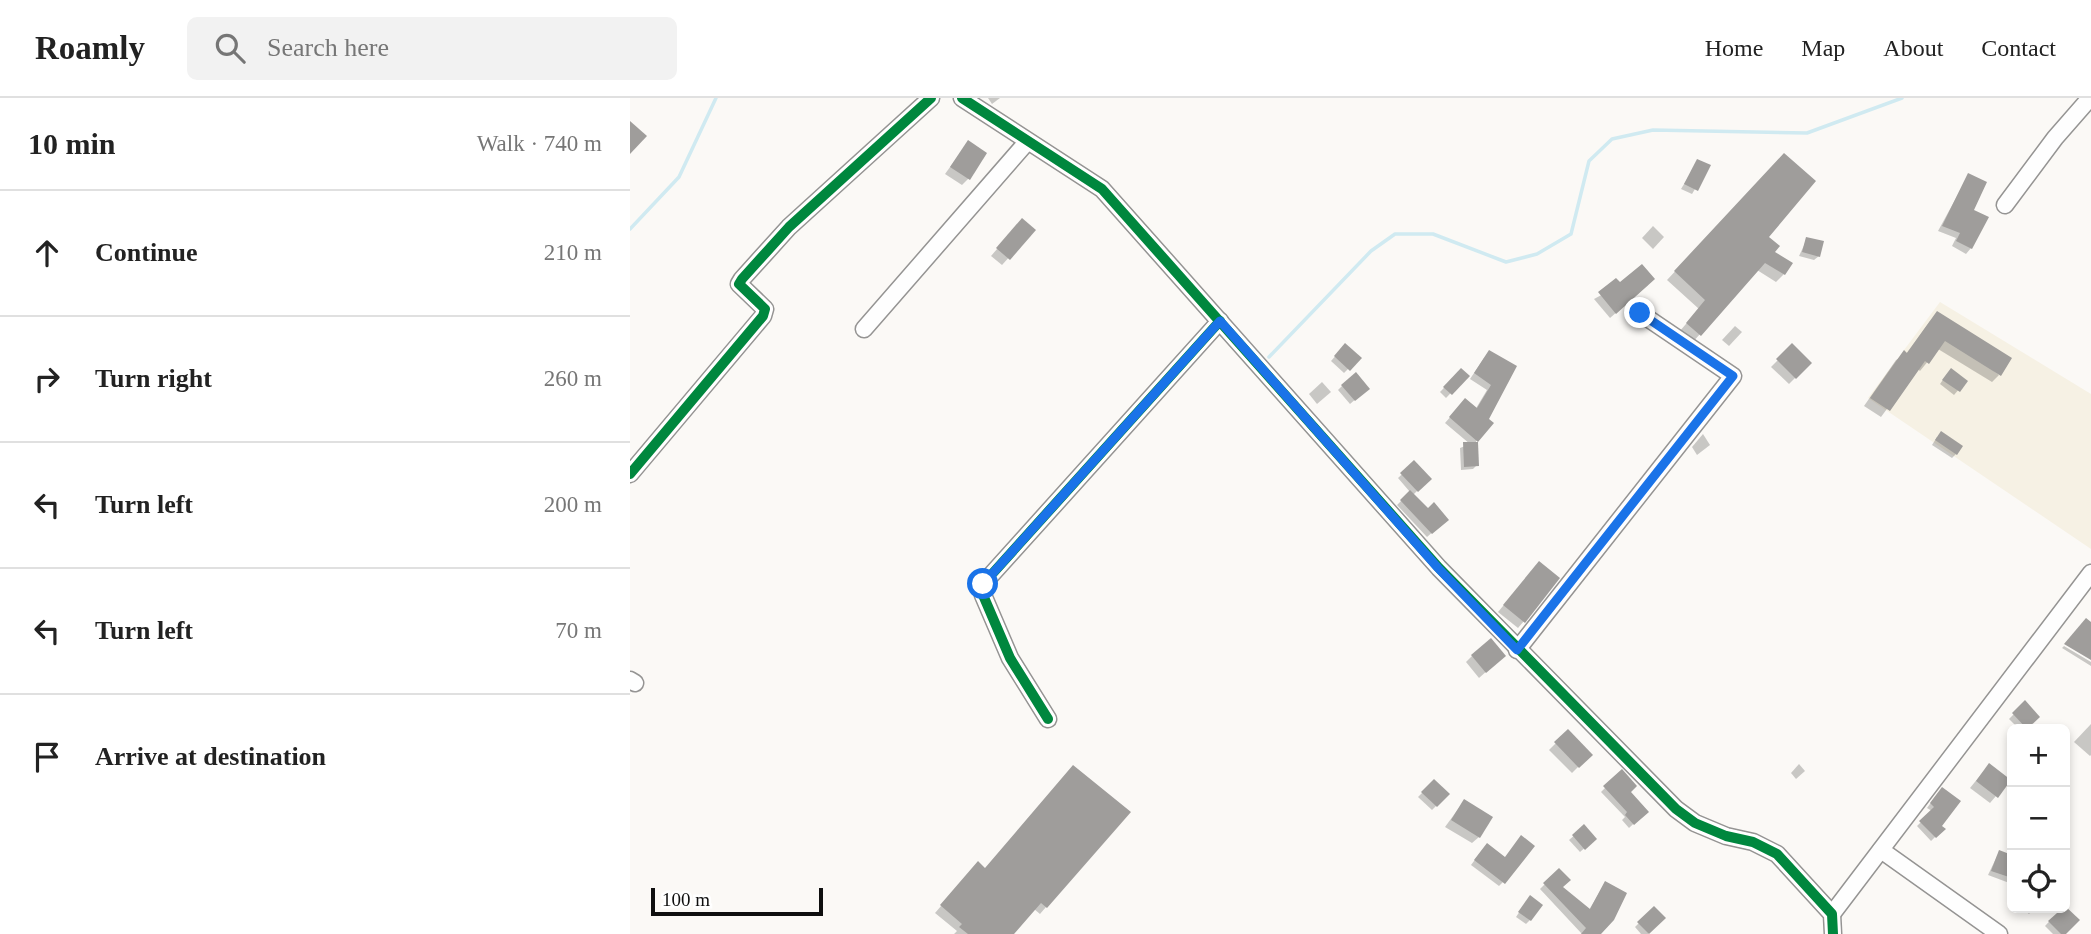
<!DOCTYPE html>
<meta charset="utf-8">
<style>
:root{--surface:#fff;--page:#f2f2f2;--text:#222;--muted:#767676;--line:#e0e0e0}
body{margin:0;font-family:Georgia,serif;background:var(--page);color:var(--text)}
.controls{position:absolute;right:21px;bottom:21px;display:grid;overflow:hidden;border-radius:10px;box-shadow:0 4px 10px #0003}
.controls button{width:63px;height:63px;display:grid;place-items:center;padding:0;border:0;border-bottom:2px solid var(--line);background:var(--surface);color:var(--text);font:35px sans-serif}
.scale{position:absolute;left:21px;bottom:18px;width:172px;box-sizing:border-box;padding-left:7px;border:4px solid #0f0f0f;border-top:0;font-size:19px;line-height:24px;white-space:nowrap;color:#0f0f0f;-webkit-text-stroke:5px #fff;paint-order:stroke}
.stop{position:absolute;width:21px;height:21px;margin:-16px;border:5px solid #1a73e8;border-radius:50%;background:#fff}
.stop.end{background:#1a73e8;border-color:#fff;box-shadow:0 2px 7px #0008}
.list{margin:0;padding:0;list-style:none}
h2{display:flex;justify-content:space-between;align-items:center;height:91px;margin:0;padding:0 28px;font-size:30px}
h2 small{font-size:23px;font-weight:400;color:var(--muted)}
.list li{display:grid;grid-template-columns:46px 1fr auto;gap:21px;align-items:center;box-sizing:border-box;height:126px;padding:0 28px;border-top:2px solid var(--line)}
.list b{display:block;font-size:26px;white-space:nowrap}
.list em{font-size:23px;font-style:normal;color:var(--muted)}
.icon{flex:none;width:38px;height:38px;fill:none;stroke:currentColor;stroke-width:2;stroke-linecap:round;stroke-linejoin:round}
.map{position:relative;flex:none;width:1461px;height:836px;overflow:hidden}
header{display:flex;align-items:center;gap:42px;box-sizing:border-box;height:98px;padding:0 35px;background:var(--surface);border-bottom:2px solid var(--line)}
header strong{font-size:33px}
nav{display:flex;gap:38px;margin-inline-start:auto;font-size:24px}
.search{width:490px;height:63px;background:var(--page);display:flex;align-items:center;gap:18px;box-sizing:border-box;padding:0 24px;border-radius:10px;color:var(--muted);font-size:26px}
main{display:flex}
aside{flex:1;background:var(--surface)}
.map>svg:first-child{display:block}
.farmland{fill:#f6f1e4}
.shadow{fill:#0003}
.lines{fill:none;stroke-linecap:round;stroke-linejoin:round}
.stream{stroke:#d0eaf1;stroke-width:3.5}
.building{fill:#9f9d9b}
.minor-casing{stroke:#959493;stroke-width:19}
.minor{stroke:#fefefe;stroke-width:16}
.cycleway-casing{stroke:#fff;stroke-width:15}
.cycleway{stroke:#00873e;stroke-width:10}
.route{stroke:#1a73e8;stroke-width:9}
</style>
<header>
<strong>Roamly</strong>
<div class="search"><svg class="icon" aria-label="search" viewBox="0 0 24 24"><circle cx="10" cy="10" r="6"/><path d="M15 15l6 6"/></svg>Search here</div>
<nav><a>Home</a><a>Map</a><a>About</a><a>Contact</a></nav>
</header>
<main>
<aside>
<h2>10 min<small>Walk · 740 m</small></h2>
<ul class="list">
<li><svg class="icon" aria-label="ahead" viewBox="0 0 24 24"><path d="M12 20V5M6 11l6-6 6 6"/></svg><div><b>Continue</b></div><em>210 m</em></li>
<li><svg class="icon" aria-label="right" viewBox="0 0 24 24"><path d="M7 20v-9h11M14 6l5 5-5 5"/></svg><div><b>Turn right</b></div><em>260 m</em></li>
<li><svg class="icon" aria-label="left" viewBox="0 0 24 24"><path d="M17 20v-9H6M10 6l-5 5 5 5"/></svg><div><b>Turn left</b></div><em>200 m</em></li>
<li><svg class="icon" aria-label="left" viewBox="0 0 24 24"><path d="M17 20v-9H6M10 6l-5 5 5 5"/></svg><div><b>Turn left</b></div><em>70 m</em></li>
<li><svg class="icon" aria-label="arrive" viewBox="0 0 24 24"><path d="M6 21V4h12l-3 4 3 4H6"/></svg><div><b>Arrive at destination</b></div></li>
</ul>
</aside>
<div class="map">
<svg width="1461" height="836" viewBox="0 0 1461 836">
<rect width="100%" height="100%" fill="#fbf9f6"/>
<polygon class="farmland" points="1310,204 1461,296 1461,451 1238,300"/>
<g class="shadow">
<polygon points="358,0 370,0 362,6"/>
<polygon points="338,44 338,81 332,87 315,76"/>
<polygon points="1068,63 1079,68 1062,96 1051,91"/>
<polygon points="1146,65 1137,139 1154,176 1146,184 1127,172 1062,245 1049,234 1069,211 1037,182"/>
<polygon points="1338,78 1341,150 1336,156 1322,148 1326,140 1308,133"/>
<polygon points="1023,128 1034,139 1023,151 1012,140"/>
<polygon points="386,129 403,133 372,167 361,158"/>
<polygon points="1177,141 1189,158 1184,162 1169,158"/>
<polygon points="990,187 1018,187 980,220 964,201"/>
<polygon points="1300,223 1369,277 1362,284 1308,251 1290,273 1287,270 1251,319 1234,308 1266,262 1276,256"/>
<polygon points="1105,228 1112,234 1099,248 1092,242"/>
<polygon points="715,247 729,260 714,275 701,263"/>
<polygon points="1162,248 1180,265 1159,286 1141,269"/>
<polygon points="854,260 885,269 857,321 861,325 846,343 847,367 843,371 831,372 830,350 840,346 815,325 830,308 845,312 857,292 840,281"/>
<polygon points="831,272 837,278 816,300 810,294"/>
<polygon points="1317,276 1336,283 1324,297 1310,286"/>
<polygon points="692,284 701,294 687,306 679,296"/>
<polygon points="712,288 734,294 720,306 708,292"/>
<polygon points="1073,336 1080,347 1067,357 1062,349"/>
<polygon points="1307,339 1326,356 1322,360 1302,347"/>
<polygon points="784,365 799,381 783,397 813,425 797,439 767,407 780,394 768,380"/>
<polygon points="903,472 894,523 888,530 868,514"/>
<polygon points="1434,548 1461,564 1461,568 1432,550"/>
<polygon points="842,558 867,564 849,580 836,564"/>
<polygon points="1395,605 1408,619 1395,631 1389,631 1379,621"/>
<polygon points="1461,626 1461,657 1460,658 1444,644"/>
<polygon points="937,634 960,657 942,675 919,652"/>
<polygon points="1169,666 1175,673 1166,681 1161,675"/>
<polygon points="991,674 998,694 1016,714 999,730 992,722 995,719 971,694"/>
<polygon points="1353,674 1366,698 1360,705 1340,690"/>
<polygon points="804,683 818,696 802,712 788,699"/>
<polygon points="1308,695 1310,728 1313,731 1301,743 1287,728 1302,713 1297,710"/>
<polygon points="834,703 849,739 842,745 815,729"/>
<polygon points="498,714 416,809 410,816 404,811 382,836 324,836 327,833 305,815 342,772 355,772"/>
<polygon points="954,729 965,741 950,754 939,742"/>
<polygon points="853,751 873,784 869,788 841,767"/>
<polygon points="1369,754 1382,758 1382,786 1358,777"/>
<polygon points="929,772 931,789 959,812 975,785 994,795 952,836 910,791"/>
<polygon points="896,804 900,822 896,826 886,819"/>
<polygon points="1024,810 1034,820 1018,836 1011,836 1005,829"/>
<polygon points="1391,810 1405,810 1399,816"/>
<polygon points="1432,810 1434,836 1423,836 1415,828"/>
</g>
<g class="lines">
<g class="stream">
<polyline points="0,131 49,79 86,0"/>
<polyline points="639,259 741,153 765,136 803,136 876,164 907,156 941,136 959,63 982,41 1023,32 1177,35 1272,0"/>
</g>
</g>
<g class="building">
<polygon points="0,23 17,38 0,56"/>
<polygon points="338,42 357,55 340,82 320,69"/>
<polygon points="1154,55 1186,83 1139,139 1150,148 1145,154 1163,165 1155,177 1135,165 1071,238 1056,225 1075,202 1044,173"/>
<polygon points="1067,61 1081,67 1068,93 1054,86"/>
<polygon points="1338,75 1357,84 1344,112 1359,119 1342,151 1326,143 1330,135 1312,128"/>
<polygon points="392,120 406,132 380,162 366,150"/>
<polygon points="1176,139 1194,143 1190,159 1172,154"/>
<polygon points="1012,166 1025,181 986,216 968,194 986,180 990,184"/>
<polygon points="1307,213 1382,260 1371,278 1315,243 1299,266 1295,263 1260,313 1240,300 1274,252 1277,255"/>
<polygon points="715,245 732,260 720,273 704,258"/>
<polygon points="1162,245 1182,265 1166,281 1146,261"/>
<polygon points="859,252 887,268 859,321 864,325 848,344 819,319 835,300 847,310 861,287 844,275"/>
<polygon points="831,270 840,278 822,297 813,289"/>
<polygon points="1321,270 1338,283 1330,294 1312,282"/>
<polygon points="726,274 740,291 725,303 711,287"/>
<polygon points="1311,333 1333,348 1327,357 1305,342"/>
<polygon points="833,344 848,344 849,368 834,369"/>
<polygon points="784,362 802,381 788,394 770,375"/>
<polygon points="780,392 798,410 804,404 819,422 802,436 770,402"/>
<polygon points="909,463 930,480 895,525 873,507"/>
<polygon points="1456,520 1461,524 1461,562 1434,546"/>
<polygon points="861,540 876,558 856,575 841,557"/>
<polygon points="1395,602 1410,619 1397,631 1382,615"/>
<polygon points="938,631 963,657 949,670 924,644"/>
<polygon points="1359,665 1381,682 1368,700 1346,683"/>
<polygon points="443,667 501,714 417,810 411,805 384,836 338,836 329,829 332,826 310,807 348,763 355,770"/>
<polygon points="992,671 1007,688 1001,694 1019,714 1004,727 995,717 997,714 973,688"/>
<polygon points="804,681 820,696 807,709 791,694"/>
<polygon points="1312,689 1331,703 1312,728 1316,731 1306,740 1289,723 1304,709 1300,705"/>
<polygon points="834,701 863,719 850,740 821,722"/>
<polygon points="954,726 967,741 955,752 942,737"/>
<polygon points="891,737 905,748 875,786 844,762 857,745 875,759"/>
<polygon points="1369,752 1382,757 1382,780 1361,773"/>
<polygon points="929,770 941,782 933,789 960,811 975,783 997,795 984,822 971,836 951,836 956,830 913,785"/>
<polygon points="900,797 913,807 901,823 888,814"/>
<polygon points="1024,808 1036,820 1019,836 1007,824"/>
<polygon points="1435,808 1450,822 1436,836 1431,836 1418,823"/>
</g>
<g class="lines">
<g class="minor-casing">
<g id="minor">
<polyline points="332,0 472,91 809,470 1046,711 1065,725 1096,738 1123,744 1147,756 1202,816 1203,836"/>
<polyline points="1375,107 1425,40 1460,0"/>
<polyline points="234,231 397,44"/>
<polyline points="0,376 133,218 135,211 109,186 112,181 159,129 301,0"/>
<polyline points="887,552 1103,278 1010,215"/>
<polyline points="0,582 5,585"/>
<polyline points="418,621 380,560 353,497 353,486 590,223"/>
<polyline points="1251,752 1369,836"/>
<polyline points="1202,816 1461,475"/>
</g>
</g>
<use href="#minor" class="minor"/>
<g class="cycleway-casing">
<g id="cycleway">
<polyline points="332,0 472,91 809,470 1046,711 1065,725 1096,738 1123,744 1147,756 1202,816 1203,836"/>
<polyline points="0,376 133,218 135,211 109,186 112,181 159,129 301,0"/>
<polyline points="418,621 380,560 353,497 353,486 590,223"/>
</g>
</g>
<use href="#cycleway" class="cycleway"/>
</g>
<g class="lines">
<polyline class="route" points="353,486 590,223 808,470 887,552 1103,278 1010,215"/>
</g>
</svg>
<div class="controls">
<button>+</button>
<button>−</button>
<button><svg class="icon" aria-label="locate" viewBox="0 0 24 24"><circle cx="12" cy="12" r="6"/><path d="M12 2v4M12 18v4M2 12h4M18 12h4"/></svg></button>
</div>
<div class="scale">100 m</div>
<div class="stop" style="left:353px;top:486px"></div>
<div class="stop end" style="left:1010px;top:215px"></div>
</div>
</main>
